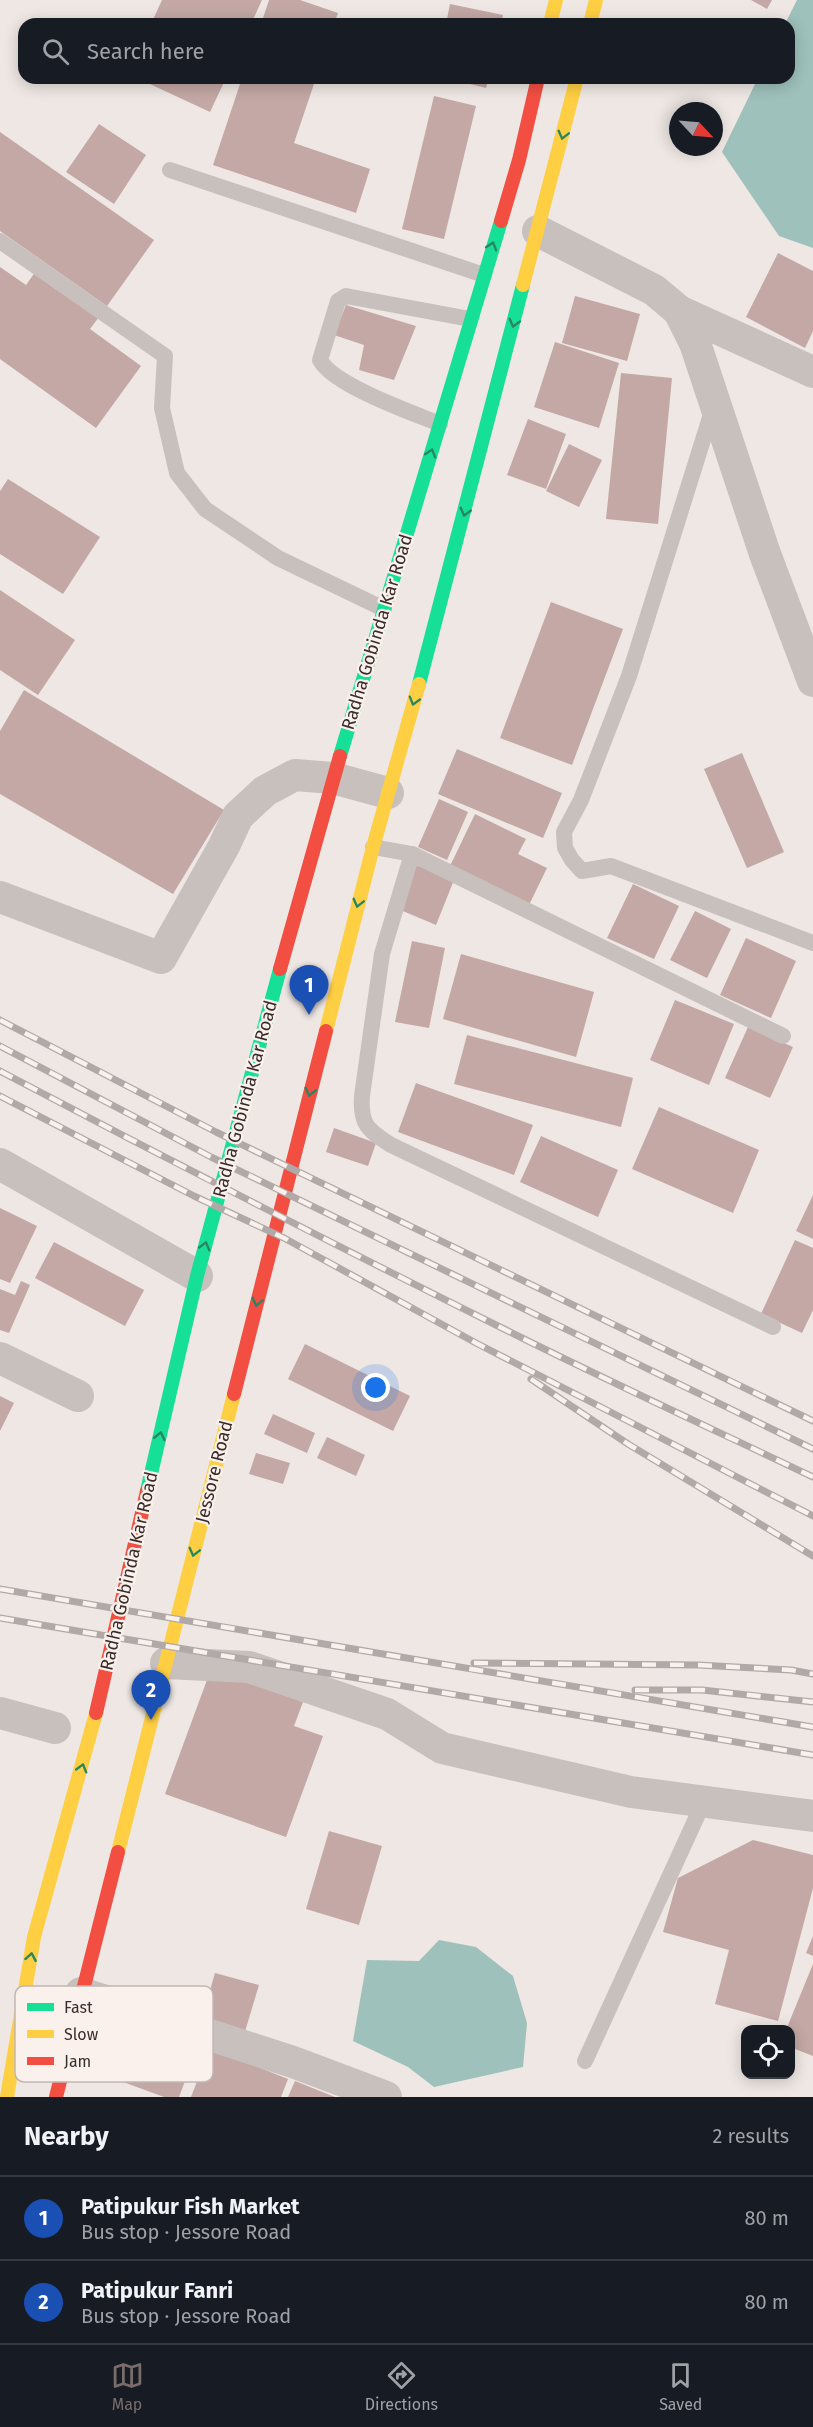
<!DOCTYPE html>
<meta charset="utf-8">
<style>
:root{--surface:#171b24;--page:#20242c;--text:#f1f3f6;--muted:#9ea1a6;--line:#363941;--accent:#796d6b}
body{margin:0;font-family:"Fira Sans",sans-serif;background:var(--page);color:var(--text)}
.controls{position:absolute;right:18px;bottom:18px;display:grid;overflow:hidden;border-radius:12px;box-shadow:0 3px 15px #0003}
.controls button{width:54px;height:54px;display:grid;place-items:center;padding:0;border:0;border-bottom:2px solid var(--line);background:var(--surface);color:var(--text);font:30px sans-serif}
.compass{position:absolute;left:669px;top:102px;width:54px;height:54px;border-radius:50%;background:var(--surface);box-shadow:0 3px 15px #0003;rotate:116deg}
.you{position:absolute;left:376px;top:1388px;width:21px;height:21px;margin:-15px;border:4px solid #fff;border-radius:50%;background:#1a73e8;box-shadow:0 0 0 9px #1a73e833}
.badge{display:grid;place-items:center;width:39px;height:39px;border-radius:50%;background:var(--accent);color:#fff;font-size:20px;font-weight:700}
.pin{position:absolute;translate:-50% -50px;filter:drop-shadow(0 2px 3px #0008)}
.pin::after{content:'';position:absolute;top:32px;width:21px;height:18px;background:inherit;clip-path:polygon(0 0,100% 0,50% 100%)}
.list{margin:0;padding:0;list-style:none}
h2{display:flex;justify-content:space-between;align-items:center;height:78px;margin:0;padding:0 24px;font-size:26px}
h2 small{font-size:20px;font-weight:400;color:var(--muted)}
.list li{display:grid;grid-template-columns:39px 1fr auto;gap:18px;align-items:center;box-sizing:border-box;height:84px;padding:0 24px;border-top:2px solid var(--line)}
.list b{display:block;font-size:22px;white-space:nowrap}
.list p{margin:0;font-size:20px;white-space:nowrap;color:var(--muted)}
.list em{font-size:20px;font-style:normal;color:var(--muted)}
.icon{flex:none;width:33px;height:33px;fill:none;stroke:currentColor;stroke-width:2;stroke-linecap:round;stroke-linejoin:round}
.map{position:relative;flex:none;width:813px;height:2097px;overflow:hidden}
.search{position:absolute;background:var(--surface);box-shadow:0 3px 15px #0003;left:18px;right:18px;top:18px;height:66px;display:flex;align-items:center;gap:15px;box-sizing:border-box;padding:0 21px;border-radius:18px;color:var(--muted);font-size:22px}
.sheet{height:246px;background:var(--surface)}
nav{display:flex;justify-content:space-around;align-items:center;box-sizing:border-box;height:84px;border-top:2px solid var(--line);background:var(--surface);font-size:16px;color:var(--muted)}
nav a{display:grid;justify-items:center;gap:3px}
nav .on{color:var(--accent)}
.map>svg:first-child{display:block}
.water{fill:#9fc1bb}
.building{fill:#c3a8a5}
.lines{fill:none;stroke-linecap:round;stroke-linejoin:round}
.lane{stroke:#c8c0bc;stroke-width:16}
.street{stroke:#c8c0bc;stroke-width:32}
.fast{stroke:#16e098;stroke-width:14}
.slow{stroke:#ffcf43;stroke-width:14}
.jam{stroke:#f24e42;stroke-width:14}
.rail-casing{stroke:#b0a9a7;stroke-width:7}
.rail{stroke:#fbf1ec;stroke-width:4.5;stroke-dasharray:14;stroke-linecap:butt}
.oneway{stroke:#288661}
.labels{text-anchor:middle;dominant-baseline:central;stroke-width:4.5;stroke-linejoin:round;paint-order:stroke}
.street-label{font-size:18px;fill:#3a2c2a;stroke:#fbf1ec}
.key{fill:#fbf1ec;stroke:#c1b6b2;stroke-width:1.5}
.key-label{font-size:16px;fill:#3a2c2a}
</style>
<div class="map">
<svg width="813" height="2097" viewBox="0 0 813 2097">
<rect width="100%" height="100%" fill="#eee7e4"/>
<g class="water">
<polygon points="797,0 813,0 813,248 779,236 722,152 758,78 789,78 789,24 785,24"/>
<polygon points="439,1940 476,1947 513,1976 527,2023 523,2067 434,2087 408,2067 353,2041 367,1960 419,1961"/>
</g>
<g class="building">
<polygon points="162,0 262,0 251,24 151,24"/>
<polygon points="269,0 300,0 338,13 334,24 261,24"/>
<polygon points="751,0 772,0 767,9"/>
<polygon points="450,4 503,15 501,24 446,24"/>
<polygon points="137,78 226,78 210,112"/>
<polygon points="242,78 316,78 294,143 370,169 356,213 213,165"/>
<polygon points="446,78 489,78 486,88"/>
<polygon points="434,96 476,106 444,239 402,229"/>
<polygon points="99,124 146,155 114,204 66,172"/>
<polygon points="0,132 154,240 107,306 0,231"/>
<polygon points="778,253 813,271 813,331 805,348 746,317"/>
<polygon points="0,267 26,285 36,271 99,317 90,329 141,366 96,428 0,359"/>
<polygon points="575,296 640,314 627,361 562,343"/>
<polygon points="346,305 416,326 394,380 359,370 364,345 334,335"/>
<polygon points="555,342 619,363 599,428 534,407"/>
<polygon points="621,373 672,378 658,524 606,519"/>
<polygon points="528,419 566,434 546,489 507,475"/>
<polygon points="569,444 602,460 579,507 546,491"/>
<polygon points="8,479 100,537 63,594 0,554 0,491"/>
<polygon points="0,590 75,640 38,695 0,670"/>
<polygon points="551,602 623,629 572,765 500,738"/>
<polygon points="24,690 224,810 173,894 0,794 0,731"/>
<polygon points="457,749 562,793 543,838 438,794"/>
<polygon points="742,753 784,852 747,868 704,769"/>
<polygon points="439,799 468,812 447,860 418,847"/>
<polygon points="475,814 526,839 518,854 547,868 529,905 450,866"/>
<polygon points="416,865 454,880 436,925 398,909"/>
<polygon points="633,884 679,906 654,959 607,938"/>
<polygon points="695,911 731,929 707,978 670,960"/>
<polygon points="746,938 796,961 771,1018 720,995"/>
<polygon points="412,941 445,948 429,1028 395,1022"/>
<polygon points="461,954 594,992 576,1057 443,1019"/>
<polygon points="675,1000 734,1024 709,1085 650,1060"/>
<polygon points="748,1027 793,1047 770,1098 725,1078"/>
<polygon points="467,1035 633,1078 621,1127 454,1084"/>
<polygon points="416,1083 533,1125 514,1175 398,1132"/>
<polygon points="659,1107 759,1150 733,1213 632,1169"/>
<polygon points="334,1128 376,1143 368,1166 326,1152"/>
<polygon points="541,1136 618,1170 598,1217 520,1182"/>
<polygon points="813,1195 813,1239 796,1231"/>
<polygon points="0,1208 37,1226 10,1283 0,1279"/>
<polygon points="795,1240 813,1248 813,1310 802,1333 761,1314"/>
<polygon points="54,1242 144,1290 125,1326 35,1278"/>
<polygon points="21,1281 30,1285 9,1333 0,1330 0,1289 15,1295"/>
<polygon points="305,1344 410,1396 393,1431 288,1379"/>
<polygon points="0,1396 14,1403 0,1431"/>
<polygon points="273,1414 315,1433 307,1453 264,1434"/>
<polygon points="327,1437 365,1455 356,1476 317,1458"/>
<polygon points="256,1453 290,1463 283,1484 249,1474"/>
<polygon points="211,1669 303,1702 294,1726 323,1736 286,1837 165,1794"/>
<polygon points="329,1831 382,1846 359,1925 306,1909"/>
<polygon points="753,1840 813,1855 813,1888 778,2021 715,2004 729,1950 663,1932 678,1878"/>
<polygon points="813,1936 813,1956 806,1953"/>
<polygon points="813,1964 813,2056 790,2047 790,2030 786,2030"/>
<polygon points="215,1973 259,1985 243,2038 200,2025"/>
<polygon points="124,2020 198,2047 179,2097 164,2097 104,2075"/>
<polygon points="210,2048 288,2079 281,2097 191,2097"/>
<polygon points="295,2081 335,2097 288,2097"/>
</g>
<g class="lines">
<g class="lane">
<polyline points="170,170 484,275"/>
<polyline points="0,241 165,356 162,408 177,473 205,509 278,558 384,609"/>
<polyline points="713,408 629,676 581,800 564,832 565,848 572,860 582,871 611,866 813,943"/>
<path d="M440,424c-27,-11 -107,-39 -120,-64l18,-59 8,-5 124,23"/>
<polyline points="373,847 412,854 783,1036"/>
<path d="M412,854l-30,100 -20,142c-2,29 6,34 29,49l382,182"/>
<polyline points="585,2061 704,1801"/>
</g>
<g class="street">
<polyline points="538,231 654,290 679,311 695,343 765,554 813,681"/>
<polyline points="679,311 813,372"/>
<polyline points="0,897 161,958 224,846 238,816 265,791 295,775 333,778 388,793"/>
<polyline points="0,1164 197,1276"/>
<polyline points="0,1358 78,1396"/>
<polyline points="166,1663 249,1667 387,1714 442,1748 631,1792 813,1816"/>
<polyline points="0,1713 55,1728"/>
<polyline points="81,1993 293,2062 386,2097"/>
</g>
<g class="fast">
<polyline points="419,684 523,285"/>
<polyline points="340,756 501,221"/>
<polyline points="147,1491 197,1276 280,969"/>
</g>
<g class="slow">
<polyline points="550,24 556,0"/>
<polyline points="590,24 596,0"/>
<polyline points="523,285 577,78"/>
<polyline points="326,1031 373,847 419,684"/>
<polyline points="118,1852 234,1394"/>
<polyline points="7,2097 34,1937 96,1713"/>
</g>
<g class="jam">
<polyline points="501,221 519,160 538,78"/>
<polyline points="280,969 340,756"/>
<polyline points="234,1394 326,1031"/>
<polyline points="96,1713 147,1491"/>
<polyline points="56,2097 118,1852"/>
</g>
<g class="rail-casing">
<g id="rail">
<polyline points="0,1020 216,1132 813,1421"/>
<polyline points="0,1046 211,1157 813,1449"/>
<path d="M0,1071c167,88 335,174 504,258 102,51 206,99 309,148"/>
<polyline points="0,1096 194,1196 284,1238 476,1343 813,1516"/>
<polyline points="531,1379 628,1444 813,1556"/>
<polyline points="0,1589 813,1727"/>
<polyline points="0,1618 813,1755"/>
<polyline points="474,1663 698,1665 791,1670 813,1674"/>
<polyline points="635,1690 702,1690 813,1702"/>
</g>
</g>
<use href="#rail" class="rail"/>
</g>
<defs><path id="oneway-chevron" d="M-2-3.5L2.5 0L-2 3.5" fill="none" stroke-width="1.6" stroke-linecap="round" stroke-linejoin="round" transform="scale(1.5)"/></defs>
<g class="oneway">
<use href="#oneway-chevron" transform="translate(563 135) rotate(104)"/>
<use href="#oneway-chevron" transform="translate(492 246) rotate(-73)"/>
<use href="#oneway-chevron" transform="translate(514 323) rotate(105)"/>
<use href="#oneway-chevron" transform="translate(431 453) rotate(-73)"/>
<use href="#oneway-chevron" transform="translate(465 512) rotate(105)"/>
<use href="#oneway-chevron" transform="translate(414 701) rotate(106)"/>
<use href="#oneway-chevron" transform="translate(358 903) rotate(104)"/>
<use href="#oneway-chevron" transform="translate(310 1092) rotate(104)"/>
<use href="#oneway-chevron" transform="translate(205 1246) rotate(-75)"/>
<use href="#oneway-chevron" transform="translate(257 1302) rotate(104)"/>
<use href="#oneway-chevron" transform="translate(160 1436) rotate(-77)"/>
<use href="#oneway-chevron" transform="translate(194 1552) rotate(104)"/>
<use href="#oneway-chevron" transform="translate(82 1768) rotate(-74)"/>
<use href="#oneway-chevron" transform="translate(31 1957) rotate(-80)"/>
</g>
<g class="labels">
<g class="street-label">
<text transform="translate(377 632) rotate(-73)">Radha Gobinda Kar Road</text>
<text transform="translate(245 1099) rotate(-75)">Radha Gobinda Kar Road</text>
<text transform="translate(214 1472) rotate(-76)">Jessore Road</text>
<text transform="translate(129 1571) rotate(-77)">Radha Gobinda Kar Road</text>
</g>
</g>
<rect x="15" y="1986" width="198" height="96" rx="9" class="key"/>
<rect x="27" y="2003" width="27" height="8" fill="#16e098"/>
<rect x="27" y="2030" width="27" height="8" fill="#ffcf43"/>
<rect x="27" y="2057" width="27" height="8" fill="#f24e42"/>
<g class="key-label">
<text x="64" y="2013">Fast</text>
<text x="64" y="2040">Slow</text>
<text x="64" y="2067">Jam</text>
</g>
</svg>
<div class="controls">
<button><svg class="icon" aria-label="locate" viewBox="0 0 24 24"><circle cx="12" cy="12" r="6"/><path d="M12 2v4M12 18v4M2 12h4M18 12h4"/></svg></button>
</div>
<svg class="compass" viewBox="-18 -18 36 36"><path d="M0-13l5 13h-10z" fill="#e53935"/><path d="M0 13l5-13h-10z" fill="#9ea1a6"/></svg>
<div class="you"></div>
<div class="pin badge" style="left:309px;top:1015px;background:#1a4fb4">1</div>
<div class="pin badge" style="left:151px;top:1720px;background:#1a4fb4">2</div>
<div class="search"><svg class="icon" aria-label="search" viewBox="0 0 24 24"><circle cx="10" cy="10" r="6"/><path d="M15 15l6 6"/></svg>Search here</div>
</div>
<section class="sheet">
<h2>Nearby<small>2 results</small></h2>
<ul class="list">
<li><span class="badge" style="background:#1a4fb4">1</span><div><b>Patipukur Fish Market</b><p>Bus stop · Jessore Road</p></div><em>80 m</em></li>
<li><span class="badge" style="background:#1a4fb4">2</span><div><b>Patipukur Fanri</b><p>Bus stop · Jessore Road</p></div><em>80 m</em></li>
</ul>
</section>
<nav>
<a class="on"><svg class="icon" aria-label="map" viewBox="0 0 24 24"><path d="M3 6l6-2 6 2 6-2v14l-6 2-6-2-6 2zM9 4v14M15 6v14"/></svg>Map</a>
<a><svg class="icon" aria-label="directions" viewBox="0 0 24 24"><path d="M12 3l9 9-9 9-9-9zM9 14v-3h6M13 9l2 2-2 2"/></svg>Directions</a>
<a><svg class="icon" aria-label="saved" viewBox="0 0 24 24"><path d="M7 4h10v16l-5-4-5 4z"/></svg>Saved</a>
</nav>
